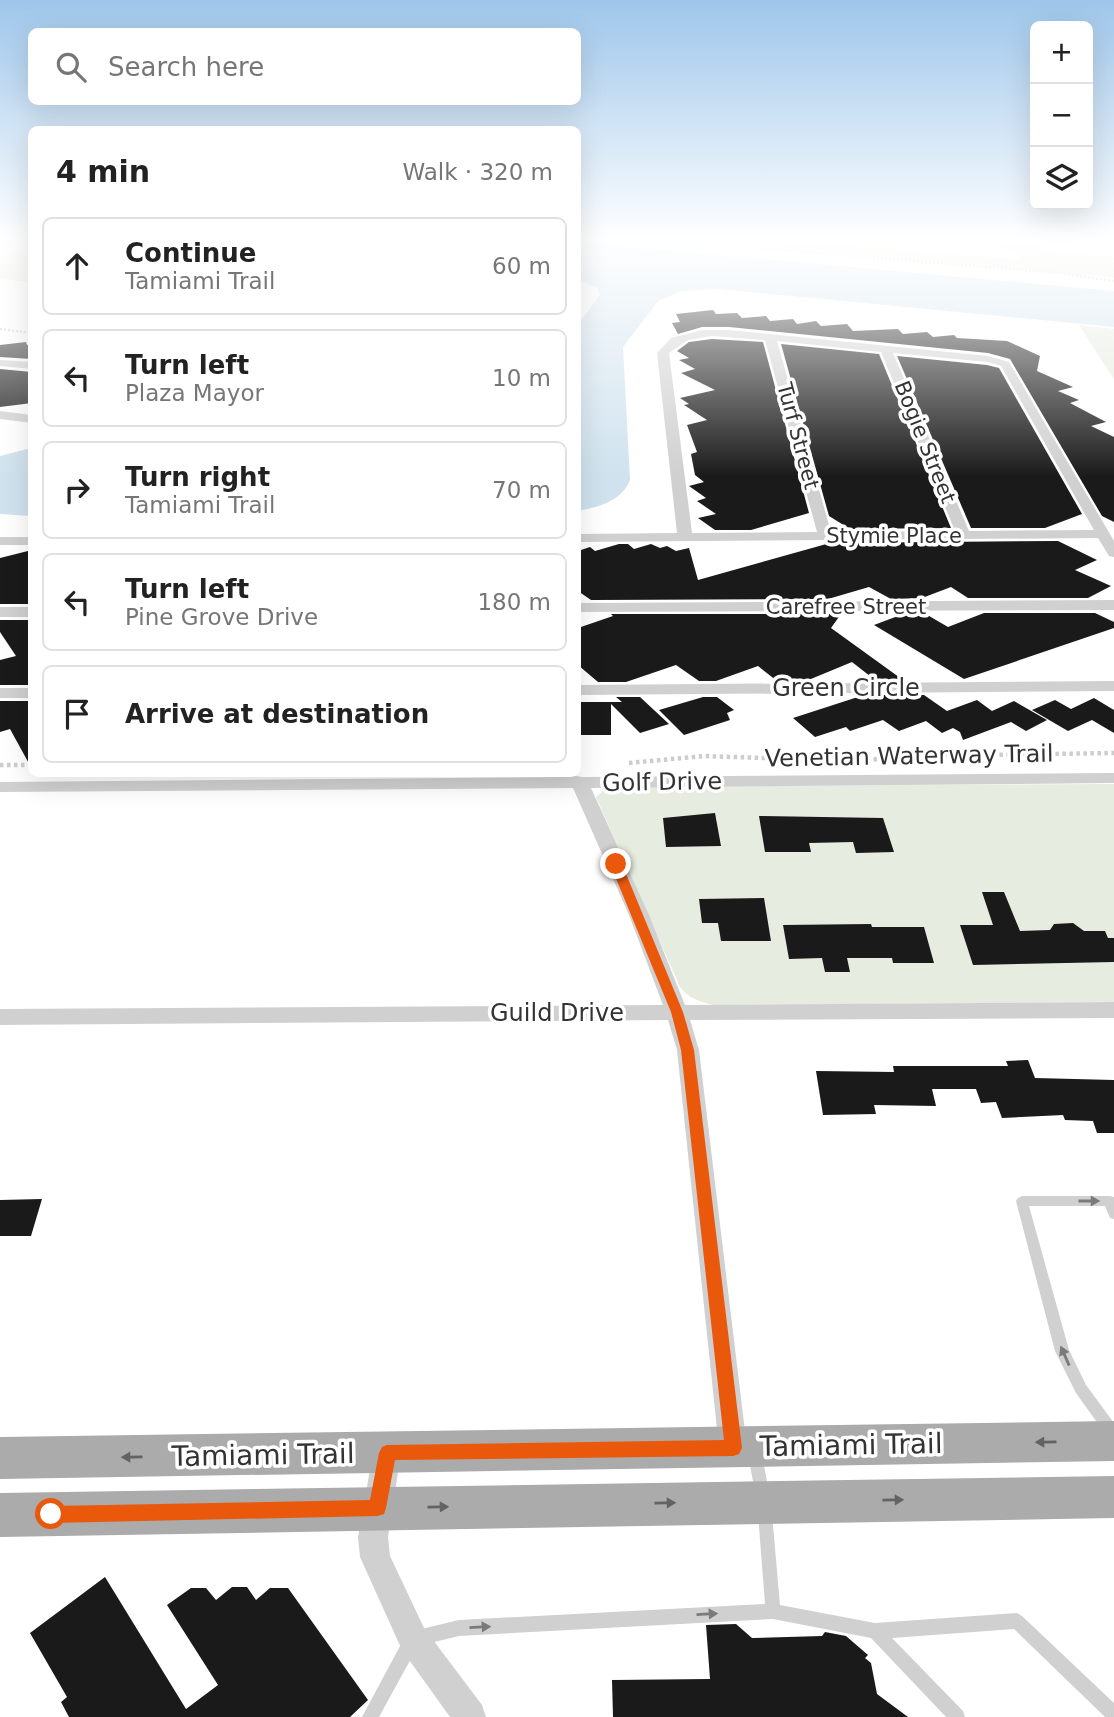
<!DOCTYPE html>
<meta charset="utf-8">
<style>
:root{--surface:#fff;--page:#f2f2f2;--text:#222;--muted:#767676;--line:#e0e0e0}
body{margin:0;font-family:"DejaVu Sans",sans-serif;background:var(--page);color:var(--text)}
.controls{position:absolute;right:21px;top:21px;display:grid;overflow:hidden;border-radius:10px;box-shadow:0 7px 28px #0002}
.controls button{width:63px;height:63px;display:grid;place-items:center;padding:0;border:0;border-bottom:2px solid var(--line);background:var(--surface);color:var(--text);font:35px sans-serif}
.stop{position:absolute;width:21px;height:21px;margin:-16px;border:5px solid #ea580c;border-radius:50%;background:#fff}
.stop.end{background:#ea580c;border-color:#fff;box-shadow:0 2px 7px #0008}
.list{margin:0;padding:0;list-style:none}
h2{display:flex;justify-content:space-between;align-items:center;height:91px;margin:0;padding:0 28px;font-size:30px}
h2 small{font-size:23px;font-weight:400;color:var(--muted)}
.list li{display:grid;grid-template-columns:46px 1fr auto;gap:21px;align-items:center;box-sizing:border-box;height:98px;margin:0 14px 14px;padding:0 14px;border:2px solid var(--line);border-radius:10px}
.list b{display:block;font-size:26px;white-space:nowrap}
.list p{margin:0;font-size:23px;white-space:nowrap;color:var(--muted)}
.list em{font-size:23px;font-style:normal;color:var(--muted)}
.icon{flex:none;width:38px;height:38px;fill:none;stroke:currentColor;stroke-width:2;stroke-linecap:round;stroke-linejoin:round}
.map{position:relative;flex:none;width:1114px;height:1717px;overflow:hidden}
.search{position:absolute;background:var(--surface);box-shadow:0 7px 28px #0002;left:28px;top:28px;width:553px;height:77px;display:flex;align-items:center;gap:18px;box-sizing:border-box;padding:0 24px;border-radius:10px;color:var(--muted);font-size:26px}
.panel{position:absolute;background:var(--surface);box-shadow:0 7px 28px #0002;left:28px;top:126px;width:553px;height:651px;border-radius:10px}
.map>svg:first-child{display:block}
.green{fill:#e6ecdf}
.water{fill:#cfe2ee}
.building{fill:#1a1a1a}
.lines{fill:none;stroke-linecap:round;stroke-linejoin:round}
.path-far1{stroke:#cdcdcd;stroke-width:2.5;stroke-dasharray:2 2;stroke-linecap:butt}
.path{stroke:#cdcdcd;stroke-width:4.5;stroke-dasharray:3.5 3.5;stroke-linecap:butt}
.lane{fill:#d0d0d0;fill-rule:evenodd}
.street{fill:#d0d0d0;fill-rule:evenodd}
.primary{fill:#ababab;fill-rule:evenodd}
.oneway{fill:#7a7a7a}
.oneway2{fill:#636363}
.route{fill:#ea580c}
.labels{text-anchor:middle;dominant-baseline:central;stroke-width:7;stroke-linejoin:round;paint-order:stroke}
.far-street-label{font-size:21px;fill:#333;stroke:#fff}
.street-label{font-size:24px;fill:#333;stroke:#fff}
.near-street-label{font-size:28px;fill:#333;stroke:#fff}
</style>
<div class="map">
<svg width="1114" height="1717" viewBox="0 0 1114 1717">
<rect width="100%" height="100%" fill="#fff"/>
<g class="green">
<polygon points="668,237 756,237 1020,260 1020,256 1010,249 903,240 905,237 987,237 1043,241 1043,250 1114,257 1114,278"/>
<polygon points="31,250 31,282 0,279 0,257"/>
<polygon points="1079,325 1114,329 1114,379"/>
<path d="M1114,784v218l-401,3c-14,-4 -24,-6 -33,-18l-84,-190 9,-8 9,-2z"/>
</g>
<g class="water">
<path d="M578,242l536,49v36l-396,-38 -36,2 -24,10 -35,46 7,133c-9,22 -32,27 -52,31v-187l22,-29 -3,-7 -19,-9z"/>
<polygon points="31,448 31,516 0,514 0,456"/>
</g>
<g class="building">
<polygon points="713,310 716,314 737,313 742,318 766,316 770,321 793,319 797,324 816,321 821,326 847,324 853,331 898,329 903,334 927,332 933,337 954,335 957,338 1007,341 1040,356 1037,371 1073,387 1058,391 1079,400 1070,403 1106,422 1091,426 1114,437 1114,522 1102,516 1010,359 988,353 729,327 702,327 678,334 672,323 680,322 676,314"/>
<polygon points="712,339 763,342 809,513 751,530 715,530 698,518 716,514 697,501 706,498 689,486 704,482 695,475 691,454 697,452 687,425 707,420 684,405 689,404 680,398 715,390 681,373 695,369 679,360 689,358 677,351 689,342"/>
<polygon points="26,342 27,345 32,344 32,359 0,357 0,345"/>
<polygon points="781,344 879,354 951,528 850,529 829,516"/>
<polygon points="897,356 987,365 999,368 1082,514 1045,528 971,528"/>
<polygon points="0,369 32,372 32,403 0,407"/>
<polygon points="1058,541 1097,560 1075,570 1111,586 1088,598 968,598 951,587 922,598 891,599 869,587 828,599 591,600 578,591 578,551 590,547 595,551 619,544 628,544 634,549 651,544 660,548 667,546 676,551 689,548 698,580 830,543"/>
<polygon points="32,550 32,604 0,604 0,558"/>
<polygon points="906,613 924,613 948,627 984,613 1095,613 1114,622 1114,628 964,679 874,625"/>
<polygon points="611,614 841,614 831,628 903,680 875,680 852,662 806,681 777,681 758,666 716,681 699,681 676,665 626,682 598,682 578,665 578,628 613,616"/>
<polygon points="0,620 32,620 32,685 0,685 0,660 16,656 0,632"/>
<polygon points="864,695 924,695 947,711 977,700 992,711 1014,701 1047,720 1026,731 1011,722 963,740 960,732 953,728 942,733 926,721 899,731 883,720 850,731 846,727 815,737 793,718"/>
<polygon points="616,697 640,697 669,724 640,733 611,704 611,735 578,735 578,702 622,702"/>
<polygon points="703,697 717,697 734,710 727,713 730,720 684,735 659,710"/>
<polygon points="1094,698 1114,710 1114,733 1092,720 1068,731 1032,710 1055,700 1071,709"/>
<polygon points="0,701 32,701 32,769 10,729 0,732"/>
<polygon points="715,813 721,846 666,847 663,818"/>
<polygon points="759,816 883,818 894,852 856,853 853,842 809,843 811,852 765,852"/>
<polygon points="982,892 1004,892 1020,931 1050,930 1054,924 1073,923 1084,931 1105,931 1108,938 1114,938 1114,962 973,965 960,925 993,925"/>
<polygon points="764,898 771,941 721,941 718,923 702,923 699,899"/>
<polygon points="871,924 872,927 924,927 934,963 893,963 892,958 847,958 850,972 825,972 822,958 789,959 783,925"/>
<polygon points="1028,1060 1035,1078 1114,1080 1114,1133 1097,1133 1093,1121 1065,1120 1063,1115 1002,1118 996,1102 981,1103 976,1089 932,1089 936,1106 874,1105 876,1114 823,1115 816,1071 894,1072 893,1066 1008,1066 1006,1061"/>
<polygon points="42,1199 31,1236 0,1236 0,1200"/>
<polygon points="105,1577 186,1709 218,1685 167,1605 191,1588 206,1588 216,1600 232,1587 247,1587 256,1600 270,1588 288,1588 368,1700 350,1717 69,1717 61,1702 67,1697 30,1633"/>
<polygon points="736,1624 752,1638 822,1636 825,1632 846,1636 868,1655 865,1658 871,1663 877,1694 908,1717 613,1717 612,1680 710,1679 706,1625"/>
</g>
<g class="lines">
<g class="path-far1">
<polyline points="626,237 1058,273 1114,281"/>
<polyline points="0,329 32,333"/>
</g>
<g class="path">
<polyline points="629,763 704,756 852,761 919,756 1114,753"/>
<polyline points="0,765 32,765"/>
</g>
<g class="lane">
<polygon points="1022,1196 1110,1196 1114,1197 1114,1219 1110,1218 1105,1206 1029,1206 1069,1350 1086,1385 1114,1423 1114,1440 1109,1439 1076,1393 1055,1351 1016,1201 1018,1198"/>
<polygon points="755,1448 760,1450 762,1455 769,1492 767,1497 762,1499 757,1497 755,1492 748,1455 750,1450"/>
<polygon points="765,1507 770,1509 772,1514 780,1605 875,1623 1017,1613 1022,1616 1114,1703 1114,1717 1105,1717 1014,1629 892,1638 963,1711 965,1717 946,1717 871,1638 773,1619 459,1636 418,1646 379,1717 362,1717 407,1633 413,1631 459,1620 765,1604 758,1514 760,1509"/>
</g>
<g class="street">
<path d="M702,330h27l259,26 21,6 105,179v16l-5,-1 -11,-18 -520,4v-8l99,-1 -20,-180 14,-15zM712,336l53,4 52,192 -125,1 -23,-180 19,-13zM777,341l104,11 74,179 -124,1zM893,353l94,9 14,4 93,164 -125,1z"/>
<polygon points="0,360 32,362 32,369 0,366"/>
<polygon points="0,411 32,415 32,423 0,419"/>
<rect x="0" y="537" width="32" height="8"/>
<polygon points="1114,600 1114,610 578,612 578,603"/>
<rect x="0" y="607" width="32" height="10"/>
<polygon points="1114,681 1114,691 578,695 578,685"/>
<rect x="0" y="688" width="32" height="10"/>
<polygon points="1114,773 1114,783 591,788 649,915 685,1005 1114,1002 1114,1018 690,1020 699,1050 747,1448 743,1457 733,1461 723,1457 719,1448 677,1050 668,1020 0,1025 0,1009 663,1005 629,915 573,788 0,792 0,782 563,777 567,774 582,777"/>
<polygon points="387,1440 397,1444 401,1453 388,1537 390,1556 424,1628 482,1705 486,1717 450,1717 402,1650 360,1557 358,1537 373,1453 377,1444"/>
</g>
<g class="primary">
<polygon points="1114,1421 1114,1461 0,1479 0,1437"/>
<polygon points="1114,1476 1114,1518 0,1537 0,1493"/>
</g>
</g>
<defs><path id="oneway-solid" d="M-6-.8H1V-3.2L6.5 0L1 3.2V.8H-6Z" transform="scale(1.75)"/></defs>
<g class="oneway">
<use href="#oneway-solid" transform="translate(1089 1201)"/>
<use href="#oneway-solid" transform="translate(1065 1356) rotate(-114)"/>
<use href="#oneway-solid" transform="translate(707 1614) rotate(-3)"/>
<use href="#oneway-solid" transform="translate(480 1627) rotate(-3)"/>
</g>
<g class="oneway2">
<use href="#oneway-solid" transform="translate(1046 1442) rotate(179)"/>
<use href="#oneway-solid" transform="translate(132 1457) rotate(179)"/>
<use href="#oneway-solid" transform="translate(893 1500) rotate(-1)"/>
<use href="#oneway-solid" transform="translate(665 1503) rotate(-1)"/>
<use href="#oneway-solid" transform="translate(438 1507) rotate(-1)"/>
</g>
<linearGradient id="sky" x2="0" y2="1"><stop stop-color="#9ec6ea"/><stop offset="0.5" stop-color="#fff"/><stop offset="1" stop-color="#fff" stop-opacity="0"/></linearGradient>
<rect width="1114" height="477" fill="url(#sky)"/>
<polygon class="route" points="616,860 622,864 683,1012 694,1050 742,1448 739,1454 733,1456 395,1460 386,1508 384,1514 377,1516 51,1523 45,1520 43,1514 45,1508 51,1506 370,1500 379,1453 382,1447 387,1445 724,1440 681,1050 671,1012 610,864"/>
<g class="labels">
<g class="far-street-label">
<text transform="translate(798 436) rotate(75)">Turf Street</text>
<text transform="translate(925 442) rotate(68)">Bogie Street</text>
<text x="894" y="536">Stymie Place</text>
<text x="846" y="607">Carefree Street</text>
</g>
<g class="street-label">
<text x="846" y="688">Green Circle</text>
<text transform="translate(909 756) rotate(-1)">Venetian Waterway Trail</text>
<text transform="translate(662 782) rotate(-1)">Golf Drive</text>
<text x="557" y="1013">Guild Drive</text>
</g>
<g class="near-street-label">
<text transform="translate(851 1445) rotate(-1)">Tamiami Trail</text>
<text transform="translate(263 1455) rotate(-1)">Tamiami Trail</text>
</g>
</g>
</svg>
<div class="controls">
<button>+</button>
<button>−</button>
<button><svg class="icon" aria-label="layers" viewBox="0 0 24 24"><path d="M12 4l9 5-9 5-9-5zM3 14l9 5 9-5"/></svg></button>
</div>
<div class="stop" style="left:51px;top:1514px"></div>
<div class="stop end" style="left:616px;top:864px"></div>
<div class="search"><svg class="icon" aria-label="search" viewBox="0 0 24 24"><circle cx="10" cy="10" r="6"/><path d="M15 15l6 6"/></svg>Search here</div>
<section class="panel">
<h2>4 min<small>Walk · 320 m</small></h2>
<ul class="list">
<li><svg class="icon" aria-label="ahead" viewBox="0 0 24 24"><path d="M12 20V5M6 11l6-6 6 6"/></svg><div><b>Continue</b><p>Tamiami Trail</p></div><em>60 m</em></li>
<li><svg class="icon" aria-label="left" viewBox="0 0 24 24"><path d="M17 20v-9H6M10 6l-5 5 5 5"/></svg><div><b>Turn left</b><p>Plaza Mayor</p></div><em>10 m</em></li>
<li><svg class="icon" aria-label="right" viewBox="0 0 24 24"><path d="M7 20v-9h11M14 6l5 5-5 5"/></svg><div><b>Turn right</b><p>Tamiami Trail</p></div><em>70 m</em></li>
<li><svg class="icon" aria-label="left" viewBox="0 0 24 24"><path d="M17 20v-9H6M10 6l-5 5 5 5"/></svg><div><b>Turn left</b><p>Pine Grove Drive</p></div><em>180 m</em></li>
<li><svg class="icon" aria-label="arrive" viewBox="0 0 24 24"><path d="M6 21V4h12l-3 4 3 4H6"/></svg><div><b>Arrive at destination</b></div></li>
</ul>
</section>
</div>
